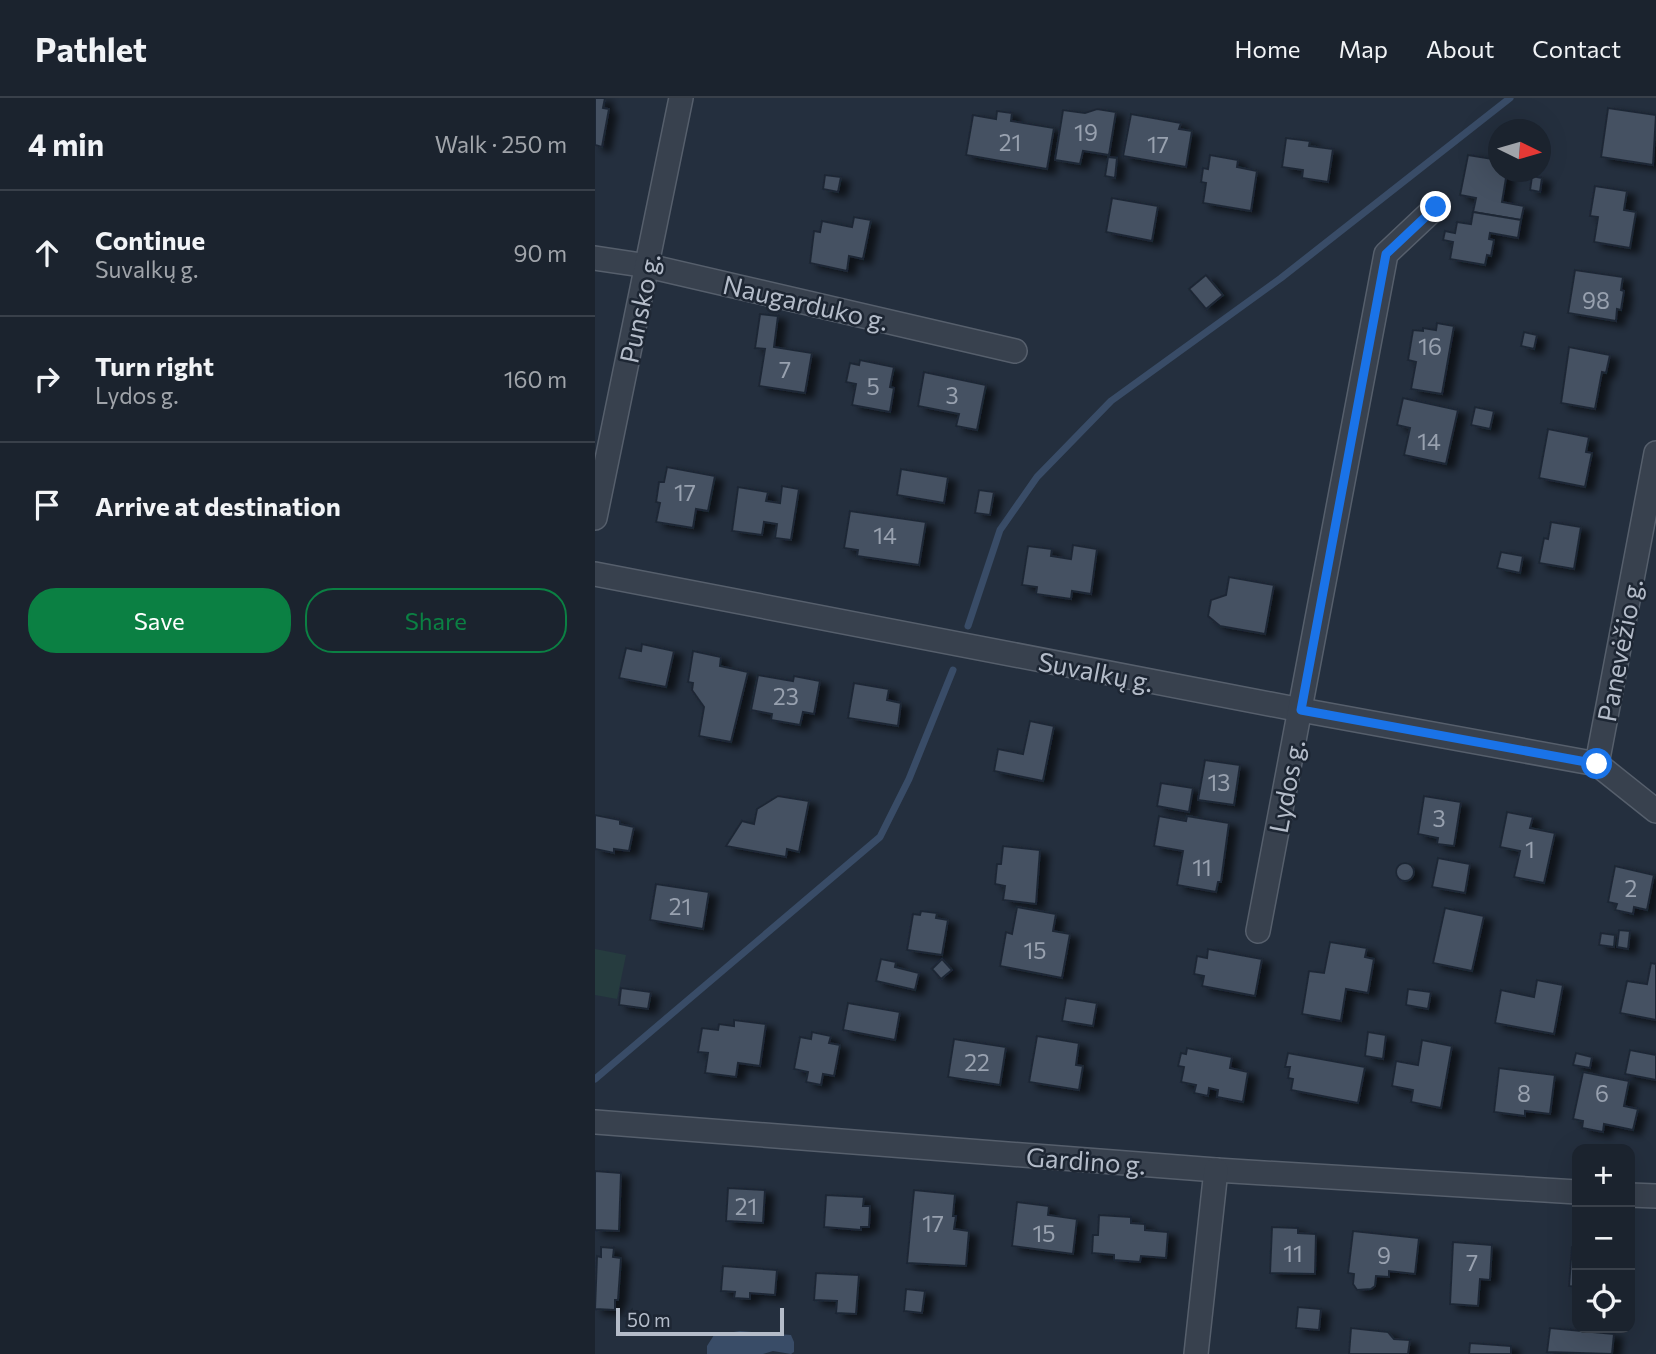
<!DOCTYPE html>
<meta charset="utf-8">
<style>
:root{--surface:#1b232e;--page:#282f3a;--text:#f1f3f6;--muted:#a0a4aa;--line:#39404a;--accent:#0b8043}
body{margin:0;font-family:Commissioner,sans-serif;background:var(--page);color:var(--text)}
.controls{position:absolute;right:21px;bottom:21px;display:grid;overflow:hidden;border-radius:14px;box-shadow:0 7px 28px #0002}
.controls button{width:63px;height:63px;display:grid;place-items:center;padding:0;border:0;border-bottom:2px solid var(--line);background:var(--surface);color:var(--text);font:35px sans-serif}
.compass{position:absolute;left:893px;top:21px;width:63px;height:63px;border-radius:50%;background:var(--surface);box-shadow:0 7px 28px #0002;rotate:95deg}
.scale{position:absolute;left:21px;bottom:18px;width:168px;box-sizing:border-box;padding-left:7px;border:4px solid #b4bcc9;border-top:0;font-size:19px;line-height:24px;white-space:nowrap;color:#b4bcc9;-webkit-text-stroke:5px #1d2633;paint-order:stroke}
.stop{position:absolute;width:21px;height:21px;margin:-16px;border:5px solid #1a73e8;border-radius:50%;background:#fff}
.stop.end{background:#1a73e8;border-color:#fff;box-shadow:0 2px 7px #0008}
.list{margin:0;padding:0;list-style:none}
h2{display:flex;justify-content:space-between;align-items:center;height:91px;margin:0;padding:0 28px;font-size:30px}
h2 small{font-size:23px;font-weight:400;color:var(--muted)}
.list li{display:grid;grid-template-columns:46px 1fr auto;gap:21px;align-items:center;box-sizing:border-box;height:126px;padding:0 28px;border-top:2px solid var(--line)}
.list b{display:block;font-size:26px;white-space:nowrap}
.list p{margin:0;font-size:23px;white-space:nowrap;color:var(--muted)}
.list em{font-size:23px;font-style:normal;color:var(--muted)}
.actions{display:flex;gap:14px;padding:21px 28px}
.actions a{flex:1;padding:16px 0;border:2px solid var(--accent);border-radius:28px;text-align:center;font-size:24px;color:var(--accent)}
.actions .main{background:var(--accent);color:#fff}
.icon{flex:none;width:38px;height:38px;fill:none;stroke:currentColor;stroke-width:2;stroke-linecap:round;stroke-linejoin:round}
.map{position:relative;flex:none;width:1061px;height:1256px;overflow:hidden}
header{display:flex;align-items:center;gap:42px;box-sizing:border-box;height:98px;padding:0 35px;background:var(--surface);border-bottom:2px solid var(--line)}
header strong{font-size:33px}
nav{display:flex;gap:38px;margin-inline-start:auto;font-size:24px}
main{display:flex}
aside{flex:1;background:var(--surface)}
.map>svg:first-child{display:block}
.green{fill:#263c3f}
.water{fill:#394c67}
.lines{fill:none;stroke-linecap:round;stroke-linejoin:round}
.stream{stroke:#394c67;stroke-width:7}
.building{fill:#455162;stroke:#1f2835;stroke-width:2;filter:url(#shadow)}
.street-casing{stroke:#565f6c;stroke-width:26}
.street{stroke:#38414e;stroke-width:23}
.route{stroke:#1a73e8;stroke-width:9}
.labels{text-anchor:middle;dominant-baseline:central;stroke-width:5;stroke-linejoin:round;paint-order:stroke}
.number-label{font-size:23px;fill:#98a1af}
.street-label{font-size:26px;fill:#b4bcc9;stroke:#1d2633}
</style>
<header>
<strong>Pathlet</strong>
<nav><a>Home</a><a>Map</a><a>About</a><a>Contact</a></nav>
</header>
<main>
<aside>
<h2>4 min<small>Walk · 250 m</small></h2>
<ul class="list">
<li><svg class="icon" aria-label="ahead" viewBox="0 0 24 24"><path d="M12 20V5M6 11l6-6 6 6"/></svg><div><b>Continue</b><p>Suvalkų g.</p></div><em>90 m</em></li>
<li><svg class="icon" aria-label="right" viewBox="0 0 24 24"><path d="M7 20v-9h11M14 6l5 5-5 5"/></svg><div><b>Turn right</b><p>Lydos g.</p></div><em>160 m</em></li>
<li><svg class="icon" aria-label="arrive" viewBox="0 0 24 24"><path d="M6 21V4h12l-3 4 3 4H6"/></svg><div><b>Arrive at destination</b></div></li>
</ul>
<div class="actions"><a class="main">Save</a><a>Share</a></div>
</aside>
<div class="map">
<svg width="1061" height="1256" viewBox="0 0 1061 1256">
<defs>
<filter id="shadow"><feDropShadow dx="8" dy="4.5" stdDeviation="3.5" flood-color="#0009"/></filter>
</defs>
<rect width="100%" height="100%" fill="#242f3e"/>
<polygon class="green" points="0,851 31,857 22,901 0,897"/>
<polygon class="water" points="145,1233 196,1237 199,1244 199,1254 196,1256 178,1253 168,1256 112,1256 112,1248 119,1237"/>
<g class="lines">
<g class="stream">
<polyline points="373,528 405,432 442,379 516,303 686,180 915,0"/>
<polyline points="0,981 285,739 314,681 358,572"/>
</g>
</g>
<g class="building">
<polygon points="0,0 10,0 8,10 14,11 7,49 0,47"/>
<polygon points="1013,10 1061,17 1058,67 1006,59"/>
<polygon points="502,11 521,14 514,57 488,53 485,66 460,62 468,12 490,15"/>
<polygon points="402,13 417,15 416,23 459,30 452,71 371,57 378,17 401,21"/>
<polygon points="536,16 586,25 584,31 597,33 591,69 528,58"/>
<polygon points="691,40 715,43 714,48 738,51 733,84 707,80 708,72 687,69"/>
<polygon points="615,57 643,62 642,69 662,73 656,113 608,105 611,85 606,84 608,70 613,71"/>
<polygon points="873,57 904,62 904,74 912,74 907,104 929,108 926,122 878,114 881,100 865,97"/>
<polygon points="513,59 522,60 520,80 510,78"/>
<polygon points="230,77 246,79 243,94 228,91"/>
<polygon points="937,78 947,80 945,94 935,92"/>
<polygon points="1000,88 1032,93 1029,112 1041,114 1035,150 999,144 1003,119 995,118"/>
<polygon points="517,100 563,108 557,143 511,134"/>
<polygon points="878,114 926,122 923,140 895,135 894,141 899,142 896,158 892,157 890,167 855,161 858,144 848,142 850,133 860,135 862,124 876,126"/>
<polygon points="259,119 276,122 268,161 254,158 252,173 215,165 219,133 225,134 227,123 257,129"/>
<polygon points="980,172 1028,179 1026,192 1029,193 1026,212 1022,211 1021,223 973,215"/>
<polygon points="611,177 628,197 611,211 594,191"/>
<polygon points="165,216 183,218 179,249 217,255 210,295 164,288 170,251 160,250"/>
<polygon points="842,225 859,228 847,296 816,291 821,264 813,262 818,232 828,233 828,230 841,232"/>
<polygon points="929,234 942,237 939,251 926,248"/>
<polygon points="974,249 1015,257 1011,275 1007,274 1000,311 966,305"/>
<polygon points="265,262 299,269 295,289 299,290 295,314 257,307 261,286 251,284 255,265 264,267"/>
<polygon points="329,274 391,287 382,332 361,328 364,316 323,308"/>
<polygon points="808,300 863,312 851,366 809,357 815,330 802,327"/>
<polygon points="880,309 899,313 895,331 876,327"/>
<polygon points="953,331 994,339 991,354 997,355 990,389 944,380"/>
<polygon points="72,369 120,378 113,413 101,411 98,430 61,424 65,405 61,404 64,384 69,384"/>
<polygon points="306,371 353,379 349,405 302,397"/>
<polygon points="187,388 204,391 196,442 180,440 182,426 169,424 167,437 137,433 143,389 173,394 171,403 185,405"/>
<polygon points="384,392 399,394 395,417 380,415"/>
<polygon points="255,413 331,424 324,467 262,458 263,452 249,450"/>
<polygon points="956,424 986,429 979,471 944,465 949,440 953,441"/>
<polygon points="478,447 502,451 496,496 477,493 476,501 441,496 442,489 427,487 433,448 457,451 456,458 476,461"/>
<polygon points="906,454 928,458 925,475 902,470"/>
<polygon points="634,479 679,487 670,536 625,528 613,518 616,502 631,497"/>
<polygon points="47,546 79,553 71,589 24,580 31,550 46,553"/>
<polygon points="98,553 126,559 125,568 153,574 136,644 104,638 109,609 97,592 98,585 93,584"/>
<polygon points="163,577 198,583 199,578 225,583 219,616 208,614 205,627 176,622 177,616 156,612"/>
<polygon points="259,585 294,591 292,602 306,605 303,628 253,620"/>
<polygon points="435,623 459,628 448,683 399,673 403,651 428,656"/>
<polygon points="610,662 645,667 639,707 603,702"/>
<polygon points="566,685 598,690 594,714 562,708"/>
<polygon points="183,698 214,703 204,754 192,751 191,759 131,748 147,723 159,726 162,711"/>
<polygon points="829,698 866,704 859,748 842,746 843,740 823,736"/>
<polygon points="912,714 938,719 935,730 960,735 949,785 919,779 925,753 905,749"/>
<polygon points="0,717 25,722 25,726 39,729 34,753 19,751 19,755 0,751"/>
<polygon points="564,718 591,723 592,718 634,725 626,784 623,784 621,794 582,787 588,753 559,748"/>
<polygon points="408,748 445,752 441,806 408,802 410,788 400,786 402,766 406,766"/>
<polygon points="843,760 875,766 870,795 837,789"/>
<circle cx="810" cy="774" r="9"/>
<polygon points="1020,768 1059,777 1052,812 1039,809 1038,816 1020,812 1022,806 1013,804"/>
<polygon points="61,786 114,794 108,831 55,822"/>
<polygon points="422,809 461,816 458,833 475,836 467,880 405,868 411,834 417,836"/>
<polygon points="850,810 889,818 877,873 838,865"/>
<polygon points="326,813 342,815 341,820 353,822 347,857 312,852 318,816 325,817"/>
<polygon points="1024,832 1035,833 1033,851 1022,849"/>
<polygon points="1006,835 1020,837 1019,849 1004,847"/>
<polygon points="735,844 772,850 770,859 779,861 773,895 751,891 746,923 707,916 714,873 729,875"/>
<polygon points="613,851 667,861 660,898 607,888 609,878 599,876 602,858 612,860"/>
<polygon points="286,861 301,864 300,869 324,875 320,892 281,883"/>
<polygon points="347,861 357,872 346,881 337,871"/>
<polygon points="1056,865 1061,866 1061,922 1025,915 1032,883 1052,886"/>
<polygon points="942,882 968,887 959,936 900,925 906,892 939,899"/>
<polygon points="26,890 56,894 53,911 24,907"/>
<polygon points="813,891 836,894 833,911 811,907"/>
<polygon points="471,900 502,905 498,928 467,923"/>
<polygon points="253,905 305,914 300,942 248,932"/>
<polygon points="139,922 171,926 165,968 143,965 141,979 110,975 113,955 103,954 107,930 123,932 124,926 139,928"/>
<polygon points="217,934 236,938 234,945 245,947 239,978 228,976 226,987 211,984 213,974 199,971 205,939 216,941"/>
<polygon points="773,934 791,937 788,961 770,958"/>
<polygon points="442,938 484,945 481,967 488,968 484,992 434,984"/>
<polygon points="359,941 411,949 405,987 353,979"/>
<polygon points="827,942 857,948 846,1010 816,1004 818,992 797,988 801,963 823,967"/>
<polygon points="592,950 637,959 635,970 653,974 648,1004 622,999 623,992 614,990 613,998 599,995 601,987 586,984 589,969 583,968 586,955 591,956"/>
<polygon points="1035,952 1061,957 1061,982 1030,976"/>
<polygon points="693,955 770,969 763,1005 696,992 698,981 693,980 695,969 690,969"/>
<polygon points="981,955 997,959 995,970 978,967"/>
<polygon points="904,970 960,977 955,1016 930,1013 930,1018 899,1014"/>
<polygon points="988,974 1034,983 1029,1008 1043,1011 1038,1032 1009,1026 1008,1034 987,1030 988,1023 978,1021"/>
<polygon points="0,1073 26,1075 24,1133 0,1132"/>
<polygon points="133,1090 170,1092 168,1125 131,1123"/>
<polygon points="319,1092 360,1096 358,1118 361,1118 359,1131 374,1133 371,1168 312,1165"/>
<polygon points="231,1097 269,1099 268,1108 275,1108 274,1129 266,1129 266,1132 229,1129"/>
<polygon points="422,1104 454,1108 453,1117 482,1121 478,1156 417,1148"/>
<polygon points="504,1117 536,1119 536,1125 550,1126 550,1132 573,1134 571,1160 546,1158 545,1164 519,1162 519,1157 497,1155 498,1137 503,1137"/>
<polygon points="677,1129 703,1130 703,1135 721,1136 720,1176 675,1175"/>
<polygon points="758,1133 824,1140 820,1176 794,1173 794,1179 781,1178 780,1188 776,1191 762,1192 758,1186 759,1176 753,1175"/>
<polygon points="858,1144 897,1147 895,1182 885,1181 883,1208 855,1206"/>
<polygon points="6,1149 19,1150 18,1159 26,1160 23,1202 20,1202 20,1212 0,1211 2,1158 6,1159"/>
<polygon points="977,1149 982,1149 982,1189 974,1188"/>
<polygon points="128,1168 182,1172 180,1197 155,1195 155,1201 139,1200 140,1194 126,1193"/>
<polygon points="221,1175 264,1177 261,1216 241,1215 242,1203 219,1202"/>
<polygon points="311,1191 330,1193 327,1215 309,1213"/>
<polygon points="703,1209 726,1211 724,1232 701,1230"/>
<polygon points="756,1230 793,1234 799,1241 815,1242 813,1256 754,1256"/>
<polygon points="955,1230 1019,1236 1017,1256 952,1254"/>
<polygon points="875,1245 916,1248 916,1256 874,1256"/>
</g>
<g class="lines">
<g class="street-casing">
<g id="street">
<polyline points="0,160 53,168 420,253"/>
<polyline points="0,420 86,0"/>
<polyline points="0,476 706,612 1002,666 1061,713"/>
<polyline points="1002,666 1061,355"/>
<polyline points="663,833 791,156 841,109"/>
<polyline points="0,1024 621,1072 982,1094"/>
<polyline points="1035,1097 1061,1098"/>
<polyline points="601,1256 621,1072"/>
</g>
</g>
<use href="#street" class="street"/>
</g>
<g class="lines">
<polyline class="route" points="841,109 791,156 706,612 1002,666"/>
</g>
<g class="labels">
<g class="number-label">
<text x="491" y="34">19</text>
<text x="415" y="44">21</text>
<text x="563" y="46">17</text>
<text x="1001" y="202">98</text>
<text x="835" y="248">16</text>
<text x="190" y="271">7</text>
<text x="278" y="288">5</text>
<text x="357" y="297">3</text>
<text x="834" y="343">14</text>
<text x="90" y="394">17</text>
<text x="290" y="437">14</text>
<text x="191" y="598">23</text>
<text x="624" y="684">13</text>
<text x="844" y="720">3</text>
<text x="935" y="751">1</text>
<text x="607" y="769">11</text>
<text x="1036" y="790">2</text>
<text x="85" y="808">21</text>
<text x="440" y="852">15</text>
<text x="382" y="964">22</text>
<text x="929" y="995">8</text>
<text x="1007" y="995">6</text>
<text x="151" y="1108">21</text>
<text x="338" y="1125">17</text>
<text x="449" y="1135">15</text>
<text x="698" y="1155">11</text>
<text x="789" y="1157">9</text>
<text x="877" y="1164">7</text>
</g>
<g class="street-label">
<text transform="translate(211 204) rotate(13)">Naugarduko g.</text>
<text transform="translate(44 210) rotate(-78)">Punsko g.</text>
<text transform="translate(1024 552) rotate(-79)">Panevėžio g.</text>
<text transform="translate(501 573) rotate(11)">Suvalkų g.</text>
<text transform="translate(691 688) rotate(-79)">Lydos g.</text>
<text transform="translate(491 1062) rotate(4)">Gardino g.</text>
</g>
</g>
</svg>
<div class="controls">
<button>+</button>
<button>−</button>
<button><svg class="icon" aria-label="locate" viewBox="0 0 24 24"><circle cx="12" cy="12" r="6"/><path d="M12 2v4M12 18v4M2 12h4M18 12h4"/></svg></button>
</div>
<svg class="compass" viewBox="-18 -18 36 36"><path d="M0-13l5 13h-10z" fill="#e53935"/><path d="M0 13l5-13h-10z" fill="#a0a4aa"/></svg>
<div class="scale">50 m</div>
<div class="stop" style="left:1002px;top:666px"></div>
<div class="stop end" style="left:841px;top:109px"></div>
</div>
</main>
